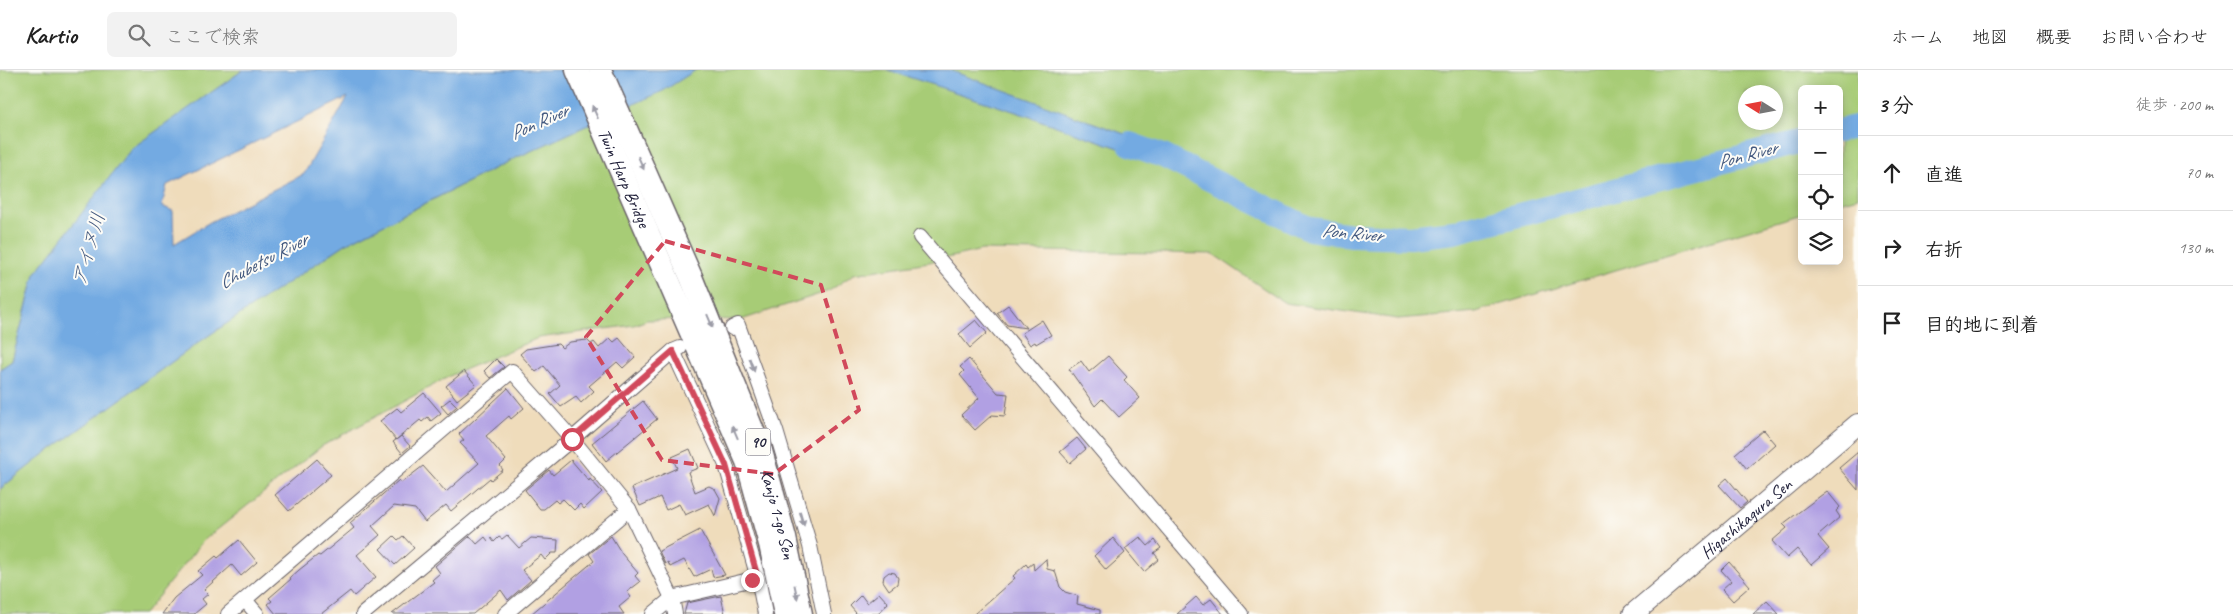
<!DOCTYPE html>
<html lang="ja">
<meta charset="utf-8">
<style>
:root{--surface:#fff;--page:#f2f2f2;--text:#222;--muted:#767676;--line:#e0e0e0}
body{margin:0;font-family:Caveat,"Klee One",sans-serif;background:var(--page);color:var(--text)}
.controls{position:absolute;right:15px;top:15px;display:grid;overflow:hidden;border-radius:8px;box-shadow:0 2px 12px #0003}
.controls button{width:45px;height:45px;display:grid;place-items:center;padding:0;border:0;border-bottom:1px solid var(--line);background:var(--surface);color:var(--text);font:25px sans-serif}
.compass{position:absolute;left:1738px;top:15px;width:45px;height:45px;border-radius:50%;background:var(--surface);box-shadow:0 2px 12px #0003;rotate:281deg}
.stop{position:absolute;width:15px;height:15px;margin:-11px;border:4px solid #d1495b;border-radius:50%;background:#fff}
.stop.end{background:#d1495b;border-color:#fff;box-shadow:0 1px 5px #0008}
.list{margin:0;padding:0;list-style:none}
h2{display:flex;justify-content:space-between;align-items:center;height:65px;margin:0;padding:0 20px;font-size:21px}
h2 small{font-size:16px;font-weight:400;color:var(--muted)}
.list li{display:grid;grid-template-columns:32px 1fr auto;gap:15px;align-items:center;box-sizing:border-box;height:75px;padding:0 20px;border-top:1px solid var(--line)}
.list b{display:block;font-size:19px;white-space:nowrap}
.list em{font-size:16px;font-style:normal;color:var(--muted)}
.icon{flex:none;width:28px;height:28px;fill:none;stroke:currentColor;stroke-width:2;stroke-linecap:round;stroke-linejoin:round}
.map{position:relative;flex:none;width:1858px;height:544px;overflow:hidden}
header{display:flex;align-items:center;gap:30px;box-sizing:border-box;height:70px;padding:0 25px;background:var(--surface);border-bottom:1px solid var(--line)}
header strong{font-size:24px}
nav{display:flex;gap:28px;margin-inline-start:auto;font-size:18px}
.search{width:350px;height:45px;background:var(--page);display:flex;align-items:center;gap:12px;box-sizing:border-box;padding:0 18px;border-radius:8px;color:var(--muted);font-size:19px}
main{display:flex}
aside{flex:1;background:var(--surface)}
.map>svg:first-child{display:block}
.green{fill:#a7cc76;stroke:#647758;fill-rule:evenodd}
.water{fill:#73aae2;stroke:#4a668e;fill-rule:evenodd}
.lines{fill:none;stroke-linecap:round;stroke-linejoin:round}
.river{stroke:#73aae2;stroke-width:24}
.building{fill:#b1a0e3}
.street-casing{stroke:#6a6368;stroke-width:16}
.secondary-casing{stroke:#6a6368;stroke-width:22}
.primary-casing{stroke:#6a6368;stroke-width:25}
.street{stroke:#fff;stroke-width:14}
.secondary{stroke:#fff;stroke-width:20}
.primary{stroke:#fff;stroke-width:22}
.oneway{fill:#9c9ca7}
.route{stroke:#d1495b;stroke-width:6}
.marked{fill:none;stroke:#d1495b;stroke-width:4;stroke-dasharray:10 6;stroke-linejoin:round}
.labels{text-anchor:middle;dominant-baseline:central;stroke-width:4;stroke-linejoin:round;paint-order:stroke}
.shield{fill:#fdfcf7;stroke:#646373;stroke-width:1}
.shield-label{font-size:16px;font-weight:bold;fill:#22223b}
.street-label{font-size:18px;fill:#22223b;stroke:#fdfcf7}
.water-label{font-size:19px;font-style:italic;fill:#42587e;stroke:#fdfcf7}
</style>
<header>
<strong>Kartio</strong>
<div class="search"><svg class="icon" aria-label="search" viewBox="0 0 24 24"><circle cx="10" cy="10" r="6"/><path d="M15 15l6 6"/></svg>ここで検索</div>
<nav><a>ホーム</a><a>地図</a><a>概要</a><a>お問い合わせ</a></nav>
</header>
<main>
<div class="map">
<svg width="1858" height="544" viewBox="0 0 1858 544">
<rect width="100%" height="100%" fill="#fdfcf7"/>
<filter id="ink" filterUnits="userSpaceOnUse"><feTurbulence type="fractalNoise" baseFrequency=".02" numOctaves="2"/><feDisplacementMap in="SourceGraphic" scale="10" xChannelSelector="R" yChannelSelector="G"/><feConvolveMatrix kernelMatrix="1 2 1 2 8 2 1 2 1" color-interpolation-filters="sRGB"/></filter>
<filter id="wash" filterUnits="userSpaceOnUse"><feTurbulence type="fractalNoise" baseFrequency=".0096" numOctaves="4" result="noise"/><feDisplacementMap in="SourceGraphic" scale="20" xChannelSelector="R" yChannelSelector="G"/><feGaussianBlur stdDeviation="1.12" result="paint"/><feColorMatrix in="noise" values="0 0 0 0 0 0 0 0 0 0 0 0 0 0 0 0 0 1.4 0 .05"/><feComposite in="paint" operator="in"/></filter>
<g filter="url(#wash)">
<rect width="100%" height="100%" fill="#efdcbb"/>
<g class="green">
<polygon points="0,0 243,0 132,79 35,204 12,291 0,299"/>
<path d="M589,0h1269v127l-19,5v-113h-37v125l-326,98 -78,7 -113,-16 -72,-49 -231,-4 -53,12 -75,12 -25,17 -88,29 -46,-1 -48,1 -13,5 -96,13 -86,37 -130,71 -119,95 -59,73h-144v-125l42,-33 163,-118 142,-95 162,-82 99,-46zM1746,22h30v30h-30z"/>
</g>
<g class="water">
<path d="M243,0h453l-33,21 -154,70 -162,82 -142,95 -163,118 -42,33v-120l12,-8 23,-87 97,-126zM348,27l-44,77 -94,48 -36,22 -1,-33 -11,-5 5,-21z"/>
<polygon points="887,0 949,0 1163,78 1156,91 1016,42"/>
</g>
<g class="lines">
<g class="river">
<polyline points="1839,61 1858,56"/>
<polyline points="1130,74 1163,86 1310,159 1352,165 1410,167 1454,162 1802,71"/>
</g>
</g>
<g id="blocks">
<g class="building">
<polygon points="1008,235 1026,258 1007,255 997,243"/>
<polygon points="976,250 987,263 970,278 959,264"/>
<polygon points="1042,250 1051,265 1036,274 1035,272 1030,275 1022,263"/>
<polygon points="610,268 614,272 619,268 635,287 623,298 617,292 589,316 594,321 581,333 576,327 561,337 550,324 560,315 544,296 536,302 520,284 526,279 558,274 562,278 570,272 587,270 591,274 594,272 599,278"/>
<polygon points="1108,286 1127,307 1124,310 1140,328 1119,347 1102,329 1095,336 1069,299 1081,291 1089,302"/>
<polygon points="496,289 504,297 490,308 484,301"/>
<polygon points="969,289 998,323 1008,324 1005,346 992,345 975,360 961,345 979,328 960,305 964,301 960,297"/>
<polygon points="464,301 476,315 457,330 446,316"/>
<polygon points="508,318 524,338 511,349 509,346 486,366 506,390 500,396 503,400 491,410 490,408 451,441 446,435 425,452 415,439 394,436 372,456 380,465 357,485 376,507 354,526 350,521 321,544 276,544 268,534 272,531 269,528 291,509 290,508 299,500 318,485 320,486 354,458 350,453 399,410 401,413 423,396 446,422 479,393 460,373 464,370 459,364"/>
<polygon points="424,323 441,343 431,351 428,347 422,352 420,350 396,370 380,351 397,338 401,342"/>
<polygon points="450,329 457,336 448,344 441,336"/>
<polygon points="643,331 657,349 606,391 592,373"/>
<polygon points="1763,360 1775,374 1747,399 1735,384"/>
<polygon points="401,366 410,376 402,383 393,372"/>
<polygon points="1077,368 1086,379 1070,393 1060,382"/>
<polygon points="690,379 698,398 688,402 695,422 709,416 715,419 720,428 715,446 709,434 685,445 679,434 666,440 660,427 640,436 632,418 677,398 672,387"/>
<polygon points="1858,382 1858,420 1839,398"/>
<polygon points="317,389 331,405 289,441 275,425"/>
<polygon points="571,390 589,411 590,409 602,422 584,439 580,434 574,440 563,429 558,433 555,430 544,439 540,439 525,420 549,400 553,405"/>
<polygon points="1727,408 1747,432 1740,438 1719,415"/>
<polygon points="1827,421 1840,437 1836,441 1840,447 1818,466 1829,479 1811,495 1797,479 1787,488 1772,471 1787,458 1783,454"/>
<polygon points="700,460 709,476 725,505 713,507 711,499 694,507 684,490 670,497 668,492 665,494 659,481"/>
<polygon points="507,465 519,478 531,468 558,470 557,483 552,483 545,490 541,485 522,500 531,510 508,530 501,520 473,544 392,544 434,512 432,510 440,503 435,496 470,466 477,474 485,467 488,471 491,468 494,472 499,467 502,469"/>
<polygon points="394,466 398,470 403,466 414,478 395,495 380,479"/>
<polygon points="611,466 622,484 638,503 635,506 640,512 627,522 631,527 619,537 624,544 531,544 594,491 589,484"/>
<polygon points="1140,467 1148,476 1155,470 1161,478 1154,483 1159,489 1144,502 1125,479"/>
<polygon points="1113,468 1125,483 1106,500 1094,486"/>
<polygon points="239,470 257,492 241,506 232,495 204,520 208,524 202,529 206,534 194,544 162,544 174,528 202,505 198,501 216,486 218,488"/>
<polygon points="1046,489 1047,499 1055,501 1060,517 1065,522 1078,526 1077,534 1100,540 1100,544 974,544 1015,508 1013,506 1026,494 1028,497 1033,493 1034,500"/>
<polygon points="1729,492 1750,516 1733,531 1722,519 1731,511 1721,500"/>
<polygon points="889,502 895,503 898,508 897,514 889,520 883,511 884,506"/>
<polygon points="879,523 888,533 878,544 855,544 856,543 850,536 861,525 867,533"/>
<polygon points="721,526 725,544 684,544 687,533"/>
<polygon points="1196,527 1203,535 1211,529 1223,544 1177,544"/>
<polygon points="1767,531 1779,544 1753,544"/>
</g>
</g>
</g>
<g filter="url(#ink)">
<use href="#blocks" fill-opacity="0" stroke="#6a6368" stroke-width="1"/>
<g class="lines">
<g class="street-casing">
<g id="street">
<polyline points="920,167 1241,544"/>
<polyline points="732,258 738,255 776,361 810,476 824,544"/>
<polyline points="680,278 673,281 726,395 758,508 765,544"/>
<polyline points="245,530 257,544"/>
<polyline points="228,544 512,301 572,369 629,439 672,528 675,544"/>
<polyline points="363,544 572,369 673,281"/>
<polyline points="505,544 629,439"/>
<polyline points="653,544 672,528 758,508"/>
</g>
</g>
<g class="secondary-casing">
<g id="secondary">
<path id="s1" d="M1633,544l225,-190"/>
</g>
</g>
<g class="primary-casing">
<g id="primary">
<path id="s2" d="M577,0l170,391 23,83 15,70"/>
<path id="s3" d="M600,0l91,207 70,174 24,87 16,76"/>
</g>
</g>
<use href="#street" class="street"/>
<use href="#secondary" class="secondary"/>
<use href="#primary" class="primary"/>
</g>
<defs><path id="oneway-solid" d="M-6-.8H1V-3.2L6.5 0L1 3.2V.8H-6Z" transform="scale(1.25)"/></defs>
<g class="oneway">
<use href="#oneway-solid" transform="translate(595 42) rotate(-114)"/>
<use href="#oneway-solid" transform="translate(641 93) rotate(66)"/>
<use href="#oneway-solid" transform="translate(710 251) rotate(67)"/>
<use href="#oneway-solid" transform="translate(752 295) rotate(70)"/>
<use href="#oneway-solid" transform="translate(735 362) rotate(-113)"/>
<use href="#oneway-solid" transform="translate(802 449) rotate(73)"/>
<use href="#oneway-solid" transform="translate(796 522) rotate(78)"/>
</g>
</g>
<g class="lines" filter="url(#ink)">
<polyline class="route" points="572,369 673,281 726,395 758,508 752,510"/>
</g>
<path class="marked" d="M665,171l156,44 38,125 -85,64 -112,-14 -76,-123z"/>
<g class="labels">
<rect class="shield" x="745.5" y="358.5" width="25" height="27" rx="4"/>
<g class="shield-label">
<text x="758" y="372">90</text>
</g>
<g class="street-label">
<text stroke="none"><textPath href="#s2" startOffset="118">Twin Harp Bridge</textPath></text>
<text stroke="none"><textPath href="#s3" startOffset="479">Kanjo 1-go Sen</textPath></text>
<text stroke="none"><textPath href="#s1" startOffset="148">Higashikagura Sen</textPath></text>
</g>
<g class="water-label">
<text transform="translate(539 52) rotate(-24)">Pon River</text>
<text transform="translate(1747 85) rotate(-15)">Pon River</text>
<text transform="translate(1352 163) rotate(5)">Pon River</text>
<text transform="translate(89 179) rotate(-74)">アイヌ川</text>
<text transform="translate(263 191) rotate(-28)">Chubetsu River</text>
</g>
</g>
</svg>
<div class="controls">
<button>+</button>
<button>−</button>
<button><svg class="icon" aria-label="locate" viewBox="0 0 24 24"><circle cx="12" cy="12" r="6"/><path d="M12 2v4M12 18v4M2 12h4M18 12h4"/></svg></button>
<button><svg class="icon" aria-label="layers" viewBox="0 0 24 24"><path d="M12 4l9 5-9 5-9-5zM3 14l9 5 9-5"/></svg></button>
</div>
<svg class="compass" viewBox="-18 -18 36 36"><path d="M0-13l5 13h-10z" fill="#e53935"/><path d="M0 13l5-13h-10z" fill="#767676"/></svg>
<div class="stop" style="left:572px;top:369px"></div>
<div class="stop end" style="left:752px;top:510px"></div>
</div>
<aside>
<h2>3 分<small>徒歩 · 200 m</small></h2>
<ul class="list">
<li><svg class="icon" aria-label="ahead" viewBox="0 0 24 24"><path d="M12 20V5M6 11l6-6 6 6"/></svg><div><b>直進</b></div><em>70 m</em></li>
<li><svg class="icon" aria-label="right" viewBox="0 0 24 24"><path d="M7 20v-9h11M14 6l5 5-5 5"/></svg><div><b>右折</b></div><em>130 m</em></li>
<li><svg class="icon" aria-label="arrive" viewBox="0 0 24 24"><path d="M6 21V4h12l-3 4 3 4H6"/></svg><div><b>目的地に到着</b></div></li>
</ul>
</aside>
</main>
